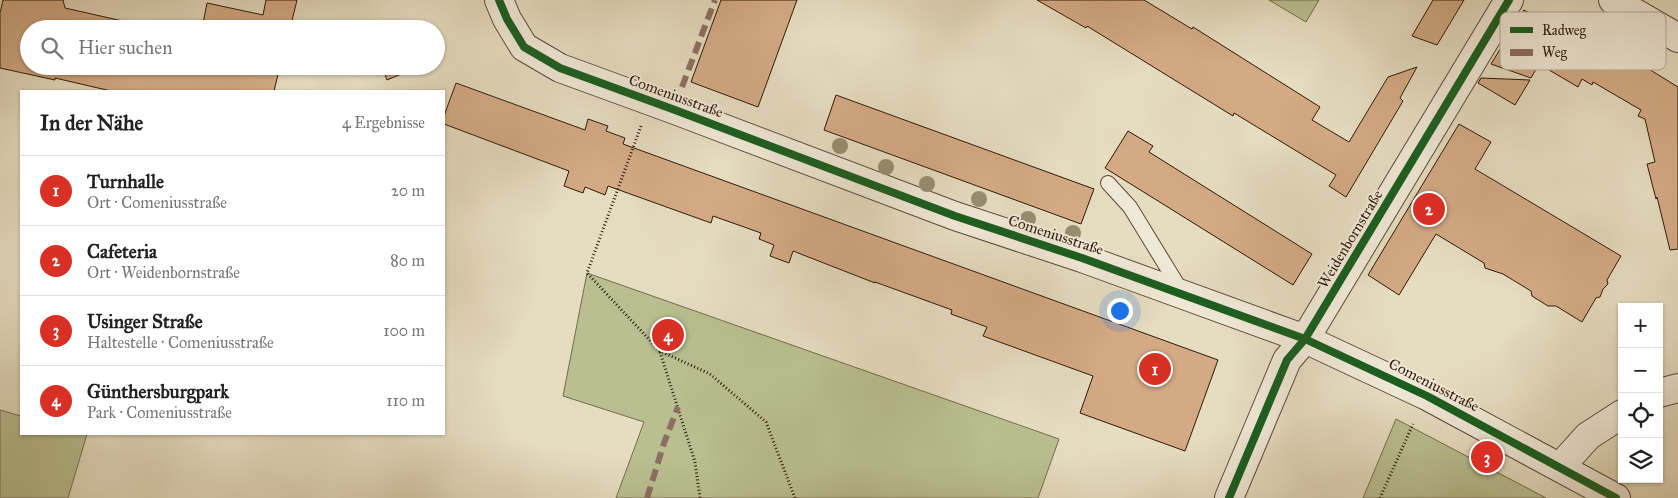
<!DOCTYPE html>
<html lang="de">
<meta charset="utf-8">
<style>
:root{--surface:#fff;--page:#f6f6f6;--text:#222;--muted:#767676;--line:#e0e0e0;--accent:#d93025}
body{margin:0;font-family:"IM FELL Great Primer",serif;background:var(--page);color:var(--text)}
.controls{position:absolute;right:15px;bottom:15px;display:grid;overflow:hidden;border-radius:0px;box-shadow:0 1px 4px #0004}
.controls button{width:45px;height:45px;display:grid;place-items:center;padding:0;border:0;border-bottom:1px solid var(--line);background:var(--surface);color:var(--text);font:25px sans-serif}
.you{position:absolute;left:1119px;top:310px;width:18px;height:18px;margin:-12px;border:4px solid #fff;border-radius:50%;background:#1a73e8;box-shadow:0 0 0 8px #1a73e833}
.badge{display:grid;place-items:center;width:32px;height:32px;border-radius:50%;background:var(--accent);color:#fff;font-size:16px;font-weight:700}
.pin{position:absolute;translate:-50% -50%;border:2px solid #fff;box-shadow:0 1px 5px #0006}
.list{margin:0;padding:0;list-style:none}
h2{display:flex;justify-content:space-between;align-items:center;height:65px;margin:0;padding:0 20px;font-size:21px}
h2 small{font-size:16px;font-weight:400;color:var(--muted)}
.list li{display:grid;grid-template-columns:32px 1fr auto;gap:15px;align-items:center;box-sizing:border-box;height:70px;padding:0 20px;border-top:1px solid var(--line)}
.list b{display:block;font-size:19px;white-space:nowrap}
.list p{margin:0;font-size:16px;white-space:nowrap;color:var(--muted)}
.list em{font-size:16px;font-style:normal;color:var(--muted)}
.icon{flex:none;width:28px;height:28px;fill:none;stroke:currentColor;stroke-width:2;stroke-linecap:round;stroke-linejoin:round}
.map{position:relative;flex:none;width:1678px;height:498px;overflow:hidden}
.search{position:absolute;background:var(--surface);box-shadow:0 1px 4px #0004;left:20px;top:20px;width:425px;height:55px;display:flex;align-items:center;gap:12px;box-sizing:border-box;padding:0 18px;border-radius:28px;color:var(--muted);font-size:19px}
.panel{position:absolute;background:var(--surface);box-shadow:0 1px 4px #0004;left:20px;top:90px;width:425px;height:345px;border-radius:0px}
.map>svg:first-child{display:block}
.green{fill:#b9bf90;stroke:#746c4c}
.building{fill:#d4aa85;stroke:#2e1a07}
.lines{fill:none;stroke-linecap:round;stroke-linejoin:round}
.lane-casing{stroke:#5c4a35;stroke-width:16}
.street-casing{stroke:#5c4a35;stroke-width:30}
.path{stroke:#2e1a07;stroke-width:3;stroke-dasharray:1 2.5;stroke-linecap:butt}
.lane{stroke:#efe8d6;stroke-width:14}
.street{stroke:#efe8d6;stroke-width:28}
.quiet{stroke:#8d6e63;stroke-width:6;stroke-dasharray:12 6;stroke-linecap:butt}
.cycleway-casing{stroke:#efe8d6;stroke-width:11}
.cycleway{stroke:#1b5e20;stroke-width:8}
.tree{fill:#988d71}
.labels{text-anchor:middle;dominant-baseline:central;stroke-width:4;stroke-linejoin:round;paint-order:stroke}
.street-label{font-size:15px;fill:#2e1a07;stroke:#efe8d6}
.key{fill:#efe8d6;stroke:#b5aa98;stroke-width:1}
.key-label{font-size:14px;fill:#2e1a07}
</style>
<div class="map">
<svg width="1678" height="498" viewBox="0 0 1678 498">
<rect width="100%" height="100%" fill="#e6dcc0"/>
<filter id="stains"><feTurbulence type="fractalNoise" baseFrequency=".004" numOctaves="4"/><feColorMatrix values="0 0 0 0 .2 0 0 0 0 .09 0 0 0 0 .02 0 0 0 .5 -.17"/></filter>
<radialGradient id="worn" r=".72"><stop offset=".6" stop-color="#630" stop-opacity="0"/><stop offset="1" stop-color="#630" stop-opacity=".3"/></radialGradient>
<g class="green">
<polygon points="1269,0 1319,0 1306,22"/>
<polygon points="587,273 1059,439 1038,498 616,498 644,422 563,396"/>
<polygon points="0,410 21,416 21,434 87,434 68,498 0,498"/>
<polygon points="1396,419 1546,498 1363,498"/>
</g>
<g class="building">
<polygon points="3,0 63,0 65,8 158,29 29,29 29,66 280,66 274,91 111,91 55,78 55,80 0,68 0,13"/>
<polygon points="266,0 297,0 290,29 202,29 207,3 263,15"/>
<polygon points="721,0 797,0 758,107 691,82"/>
<polygon points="1037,0 1144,0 1192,29 1193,27 1320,107 1312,120 1349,142 1388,77 1417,67 1400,98 1403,101 1346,197 1329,186 1336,175 1234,113 1233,116 1087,26 1086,28"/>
<polygon points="1433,0 1464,0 1437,45 1412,36"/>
<polygon points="1524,10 1577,42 1583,31 1599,40 1602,36 1644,62 1644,66 1678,87 1678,249 1670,250 1657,197 1656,199 1647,164 1655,162 1645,119 1638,116 1641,110 1593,82 1592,85 1582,79 1578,87 1539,64 1531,78 1491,64"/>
<polygon points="373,66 420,66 387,80 384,72 377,75"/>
<polygon points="1481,78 1530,80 1515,105 1478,83"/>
<polygon points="456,83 585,130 588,119 608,126 606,131 625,138 623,144 1218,360 1185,451 1080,413 1093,376 983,336 987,327 951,314 952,310 875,282 875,283 793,251 789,263 770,256 774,245 759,239 761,233 713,216 711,223 608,186 605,195 585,187 583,193 564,186 569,171 444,124 444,116"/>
<polygon points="836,95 1094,189 1081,224 824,130"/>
<polygon points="1459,124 1491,142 1475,169 1621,256 1607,280 1608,284 1603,289 1600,297 1596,298 1582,322 1556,306 1548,306 1532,296 1531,291 1503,274 1485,268 1484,263 1436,234 1399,295 1368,275"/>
<polygon points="1128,131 1153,146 1149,152 1312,254 1293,285 1105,168"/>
</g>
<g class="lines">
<g class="lane-casing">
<polyline id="lane" points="1108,183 1130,207 1182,292"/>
</g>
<g class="street-casing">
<g id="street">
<polyline points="499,0 507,19 524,47 560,68 675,110 955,216 1082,258 1305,339 1427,396 1616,498"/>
<polyline points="1613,0 1678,38"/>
<polyline points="1659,393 1678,388"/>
<polyline points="1560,467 1588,436 1622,414"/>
<polyline points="1229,498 1287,360 1305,339 1509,0"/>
</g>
</g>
<g class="path">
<polyline points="641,126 587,273 660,351 710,374 766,422 795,498"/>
<polyline points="660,352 695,462 700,498"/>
<polyline points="1380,498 1413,424"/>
</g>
<use href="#lane" class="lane"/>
<use href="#street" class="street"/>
<g class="quiet">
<polyline points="682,87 715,0"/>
<polyline points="647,498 664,443 678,407"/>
</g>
<g class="cycleway-casing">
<g id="cycleway">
<polyline points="499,0 507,19 524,47 560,68 675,110 955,216 1082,258 1305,339 1427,396 1616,498"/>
<polyline points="1229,498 1287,360 1305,339 1509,0"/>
</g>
</g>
<use href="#cycleway" class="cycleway"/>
</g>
<g class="tree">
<circle cx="840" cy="146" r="8"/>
<circle cx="886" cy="167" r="8"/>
<circle cx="927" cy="184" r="8"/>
<circle cx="979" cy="199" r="8"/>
<circle cx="1028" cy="219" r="8"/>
<circle cx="1073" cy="233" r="8"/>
</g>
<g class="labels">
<g class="street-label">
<text transform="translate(676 96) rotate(20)">Comeniusstraße</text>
<text transform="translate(1056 235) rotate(18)">Comeniusstraße</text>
<text transform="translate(1350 239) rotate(-59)">Weidenbornstraße</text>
<text transform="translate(1434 385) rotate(27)">Comeniusstraße</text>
</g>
</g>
<rect x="1500" y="12" width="166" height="58" rx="8" class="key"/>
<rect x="1510" y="27" width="23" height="6" fill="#1b5e20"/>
<rect x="1510" y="49" width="23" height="7" fill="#8d6e63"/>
<g class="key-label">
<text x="1542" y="35">Radweg</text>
<text x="1542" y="57">Weg</text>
</g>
<rect width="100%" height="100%" filter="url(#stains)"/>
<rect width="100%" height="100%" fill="url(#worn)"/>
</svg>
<div class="controls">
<button>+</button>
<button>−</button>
<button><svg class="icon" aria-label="locate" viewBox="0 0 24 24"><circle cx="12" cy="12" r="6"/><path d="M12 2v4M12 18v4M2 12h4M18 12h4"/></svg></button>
<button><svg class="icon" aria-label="layers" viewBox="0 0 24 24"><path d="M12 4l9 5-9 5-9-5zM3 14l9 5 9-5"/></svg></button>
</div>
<div class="you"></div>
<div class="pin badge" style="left:1155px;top:369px">1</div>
<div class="pin badge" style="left:1429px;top:209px">2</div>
<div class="pin badge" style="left:1487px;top:457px">3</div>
<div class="pin badge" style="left:668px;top:335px">4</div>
<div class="search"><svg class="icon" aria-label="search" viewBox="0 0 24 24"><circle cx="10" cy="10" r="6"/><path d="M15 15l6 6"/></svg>Hier suchen</div>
<section class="panel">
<h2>In der Nähe<small>4 Ergebnisse</small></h2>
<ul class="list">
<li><span class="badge">1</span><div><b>Turnhalle</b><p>Ort · Comeniusstraße</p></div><em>20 m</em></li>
<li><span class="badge">2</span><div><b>Cafeteria</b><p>Ort · Weidenbornstraße</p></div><em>80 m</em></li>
<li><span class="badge">3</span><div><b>Usinger Straße</b><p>Haltestelle · Comeniusstraße</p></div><em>100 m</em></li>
<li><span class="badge">4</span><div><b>Günthersburgpark</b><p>Park · Comeniusstraße</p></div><em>110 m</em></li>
</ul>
</section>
</div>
